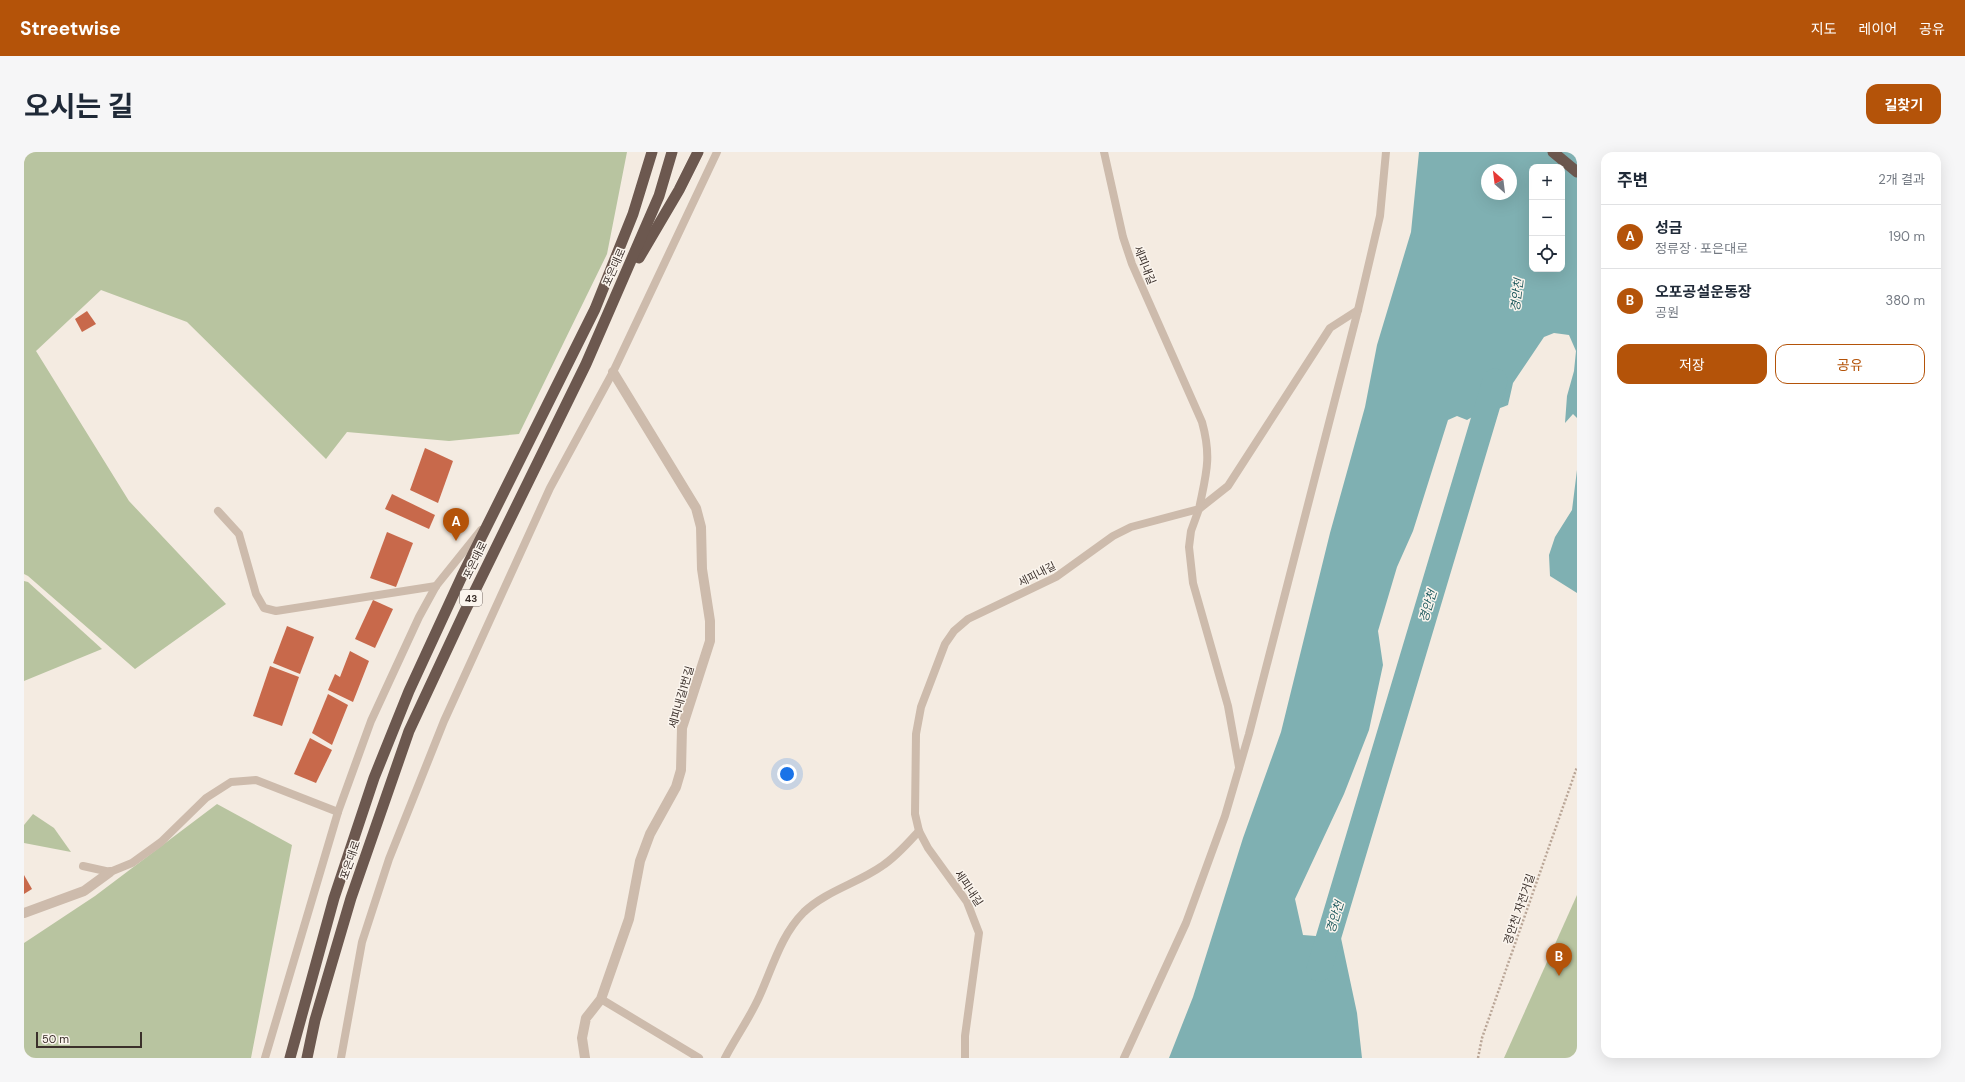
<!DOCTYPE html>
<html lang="ko">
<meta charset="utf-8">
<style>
:root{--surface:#fff;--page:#f6f6f7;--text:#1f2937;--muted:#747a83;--line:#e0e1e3;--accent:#b45309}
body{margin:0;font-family:"DM Sans","Noto Sans KR",sans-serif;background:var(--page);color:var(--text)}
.controls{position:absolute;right:12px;top:12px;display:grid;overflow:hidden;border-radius:8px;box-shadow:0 4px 16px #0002}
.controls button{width:36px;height:36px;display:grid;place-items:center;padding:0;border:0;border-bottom:1px solid var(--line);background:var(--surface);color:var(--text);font:20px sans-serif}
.compass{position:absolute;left:1457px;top:12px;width:36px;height:36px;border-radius:50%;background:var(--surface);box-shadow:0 4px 16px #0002;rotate:332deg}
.scale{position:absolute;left:12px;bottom:10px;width:106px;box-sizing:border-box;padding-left:4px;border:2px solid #3b302b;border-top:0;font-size:11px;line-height:14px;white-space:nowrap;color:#3b302b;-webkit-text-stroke:3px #fbf5ee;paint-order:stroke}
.you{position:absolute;left:763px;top:622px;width:14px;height:14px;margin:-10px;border:3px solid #fff;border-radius:50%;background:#1a73e8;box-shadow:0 0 0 6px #1a73e833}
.badge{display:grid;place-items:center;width:26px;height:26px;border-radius:50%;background:var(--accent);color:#fff;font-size:13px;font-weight:700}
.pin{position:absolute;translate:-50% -33px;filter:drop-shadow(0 1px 2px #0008)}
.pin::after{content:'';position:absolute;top:21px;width:14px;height:12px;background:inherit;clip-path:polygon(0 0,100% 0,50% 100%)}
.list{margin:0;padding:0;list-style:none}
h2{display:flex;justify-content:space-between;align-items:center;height:52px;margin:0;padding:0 16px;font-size:17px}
h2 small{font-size:13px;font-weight:400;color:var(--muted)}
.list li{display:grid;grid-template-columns:26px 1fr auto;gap:12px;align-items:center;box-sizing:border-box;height:64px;padding:0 16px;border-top:1px solid var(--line)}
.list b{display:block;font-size:15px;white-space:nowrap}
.list p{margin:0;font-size:13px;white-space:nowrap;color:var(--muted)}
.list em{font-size:13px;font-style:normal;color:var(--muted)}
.actions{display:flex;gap:8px;padding:12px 16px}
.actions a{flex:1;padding:9px 0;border:1px solid var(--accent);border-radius:12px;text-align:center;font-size:14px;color:var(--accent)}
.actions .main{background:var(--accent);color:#fff}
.icon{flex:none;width:22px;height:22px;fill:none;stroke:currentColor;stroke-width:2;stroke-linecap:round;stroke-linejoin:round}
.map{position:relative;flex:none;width:1553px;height:906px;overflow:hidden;border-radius:12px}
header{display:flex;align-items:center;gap:24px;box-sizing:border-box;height:56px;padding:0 20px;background:var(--accent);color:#fff}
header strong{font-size:19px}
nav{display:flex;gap:22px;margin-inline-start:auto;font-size:14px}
.intro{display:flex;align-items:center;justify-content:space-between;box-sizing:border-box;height:96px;padding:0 24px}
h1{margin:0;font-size:28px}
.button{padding:10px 18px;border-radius:12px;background:var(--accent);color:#fff;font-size:14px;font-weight:700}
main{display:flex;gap:24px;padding:0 24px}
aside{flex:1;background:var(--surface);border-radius:12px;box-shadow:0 4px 16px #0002}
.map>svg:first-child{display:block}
.green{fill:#b8c4a0}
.water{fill:#7fb0b2;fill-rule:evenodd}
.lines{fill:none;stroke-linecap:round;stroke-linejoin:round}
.river{stroke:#7fb0b2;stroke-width:25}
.building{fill:#c8694b}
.path{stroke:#b9a596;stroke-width:2.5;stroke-dasharray:2 2;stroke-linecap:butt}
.service{stroke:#cdbbac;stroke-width:8}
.minor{stroke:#cdbbac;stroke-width:10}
.trunk{stroke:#6c584f;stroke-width:11}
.labels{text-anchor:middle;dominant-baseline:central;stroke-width:3;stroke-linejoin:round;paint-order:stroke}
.shield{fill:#fbf5ee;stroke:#756b66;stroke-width:1}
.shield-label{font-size:10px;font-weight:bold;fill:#3b302b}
.street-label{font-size:11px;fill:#3b302b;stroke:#fbf5ee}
.water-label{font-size:12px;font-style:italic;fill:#1f5a5e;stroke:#fbf5ee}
</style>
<header>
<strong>Streetwise</strong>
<nav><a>지도</a><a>레이어</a><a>공유</a></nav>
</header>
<div class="intro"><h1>오시는 길</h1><a class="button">길찾기</a></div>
<main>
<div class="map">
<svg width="1553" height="906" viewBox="0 0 1553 906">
<rect width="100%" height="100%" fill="#f4ebe1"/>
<g class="green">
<polygon points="0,0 603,0 583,102 495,282 425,289 323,280 302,307 163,170 77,138 12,199 105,349 202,452 111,517 4,424 0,422"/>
<polygon points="0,429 4,430 78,497 0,529"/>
<polygon points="193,652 268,693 227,906 0,906 0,791 71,744"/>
<polygon points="9,662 30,676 47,700 0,691 0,673"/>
<polygon points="1553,743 1553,906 1480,906"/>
</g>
<g class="water">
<path d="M1395,0h158v266l-4,-4 -8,9 2,-27 7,-25 2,-20 -7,-16 -15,-2 -10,4 -31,46 -5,22c-13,6 -29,7 -41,15l-10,-4 -9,4 -35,111 -16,36 -19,64 5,34 -14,65 -25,64 -49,105 8,36 38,3 16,75 5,45h-193l24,-61 50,-159 38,-106 49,-199 35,-126 12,-62 34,-113zM1508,15h30v102h-30zM1463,18h24v24h-24z"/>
<polygon points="1553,318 1553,441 1526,424 1525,403 1531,385 1548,358"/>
</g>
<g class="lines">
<polyline class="river" points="1295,817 1471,229"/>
</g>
<g class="building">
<polygon points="63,159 72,172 58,180 51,167"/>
<polygon points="401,296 429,309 414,351 386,338"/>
<polygon points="368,342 411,363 405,377 361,357"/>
<polygon points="363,380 389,391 372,435 346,426"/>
<polygon points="349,448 369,457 351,496 331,487"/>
<polygon points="263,474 290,485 276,522 249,511"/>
<polygon points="326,499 345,509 329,550 304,538 311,522 316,525"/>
<polygon points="246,514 275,525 258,574 229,564"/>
<polygon points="304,542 324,553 308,593 288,581"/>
<polygon points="286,586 308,598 292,631 270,622"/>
<polygon points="0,723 8,737 0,742"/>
</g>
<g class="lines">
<polyline class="path" points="1454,906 1458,886 1553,615"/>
<g class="service">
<polyline points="194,359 215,382 232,442 240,456 252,459 412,434"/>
<polyline points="1215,615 1204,554 1169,431 1165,395 1167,379 1175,357 1204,334 1306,176 1334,158"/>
<polyline points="59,714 86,720 108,711 137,690 182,646 207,630 232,628 314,660"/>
<polyline points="577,847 675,906"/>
<polyline points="241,906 314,660 347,569 395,465 412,434 457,378"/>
<polyline points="317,906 338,790 365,707 420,569 526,336 589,220 693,0"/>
<path d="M701,906c11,-21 26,-42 35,-63 13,-29 21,-60 44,-83 22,-21 54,-29 78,-46 14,-9 26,-23 37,-35"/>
<path d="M941,906v-22l14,-103 -12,-31 -39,-54 -9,-17 -4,-17 1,-80 5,-27 24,-63 9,-13 14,-12 88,-42 57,-41 18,-9 68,-18c7,-35 13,-51 3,-87l-70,-158 -9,-27 -19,-85"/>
<polyline points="1100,906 1162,771 1201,664 1225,582 1334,158 1356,64 1362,0"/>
</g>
<g class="minor">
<polyline points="0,761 60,739 86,720"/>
<polyline points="561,906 558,886 562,866 577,847 605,767 616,709 626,682 652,635 657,618 658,576 686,489 686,469 678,417 677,375 672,356 589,220"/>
</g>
<g class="trunk">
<polyline points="1529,0 1553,20"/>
<polyline points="615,106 655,38 674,0"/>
<polyline points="266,906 310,746 350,626 385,539 438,424 571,157 609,62 628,0"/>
<polyline points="283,906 291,868 327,746 385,579 440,461 562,212 635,44 648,0"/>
</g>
</g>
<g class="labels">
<rect class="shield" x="436" y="438" width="22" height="16" rx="3"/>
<g class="shield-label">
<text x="447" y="446">43</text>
</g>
<g class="street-label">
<text transform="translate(1121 113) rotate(68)">세피내길</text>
<text transform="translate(590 115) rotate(-66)">포은대로</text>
<text transform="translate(451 408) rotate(-64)">포은대로</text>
<text transform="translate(1013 422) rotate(-27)">세피내길</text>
<text transform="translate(657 545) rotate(-74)">세피내길1번길</text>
<text transform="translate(326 708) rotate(-71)">포은대로</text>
<text transform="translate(945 736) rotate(56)">세피내길</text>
<text transform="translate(1495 757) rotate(-71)">경안천 자전거길</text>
</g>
<g class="water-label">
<text transform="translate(1493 143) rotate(-83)">경안천</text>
<text transform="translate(1404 454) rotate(-73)">경안천</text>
<text transform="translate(1311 765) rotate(-73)">경안천</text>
</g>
</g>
</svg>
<div class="controls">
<button>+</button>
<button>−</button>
<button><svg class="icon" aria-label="locate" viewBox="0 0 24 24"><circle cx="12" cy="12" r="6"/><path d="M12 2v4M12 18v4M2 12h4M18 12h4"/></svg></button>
</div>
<svg class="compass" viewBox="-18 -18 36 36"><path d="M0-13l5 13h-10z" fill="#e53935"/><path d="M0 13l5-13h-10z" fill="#747a83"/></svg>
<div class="scale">50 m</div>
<div class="you"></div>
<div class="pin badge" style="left:432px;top:389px">A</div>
<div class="pin badge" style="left:1535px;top:824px">B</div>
</div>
<aside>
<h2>주변<small>2개 결과</small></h2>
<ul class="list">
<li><span class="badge">A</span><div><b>성금</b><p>정류장 · 포은대로</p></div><em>190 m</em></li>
<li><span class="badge">B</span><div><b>오포공설운동장</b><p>공원</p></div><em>380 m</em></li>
</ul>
<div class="actions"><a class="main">저장</a><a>공유</a></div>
</aside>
</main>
